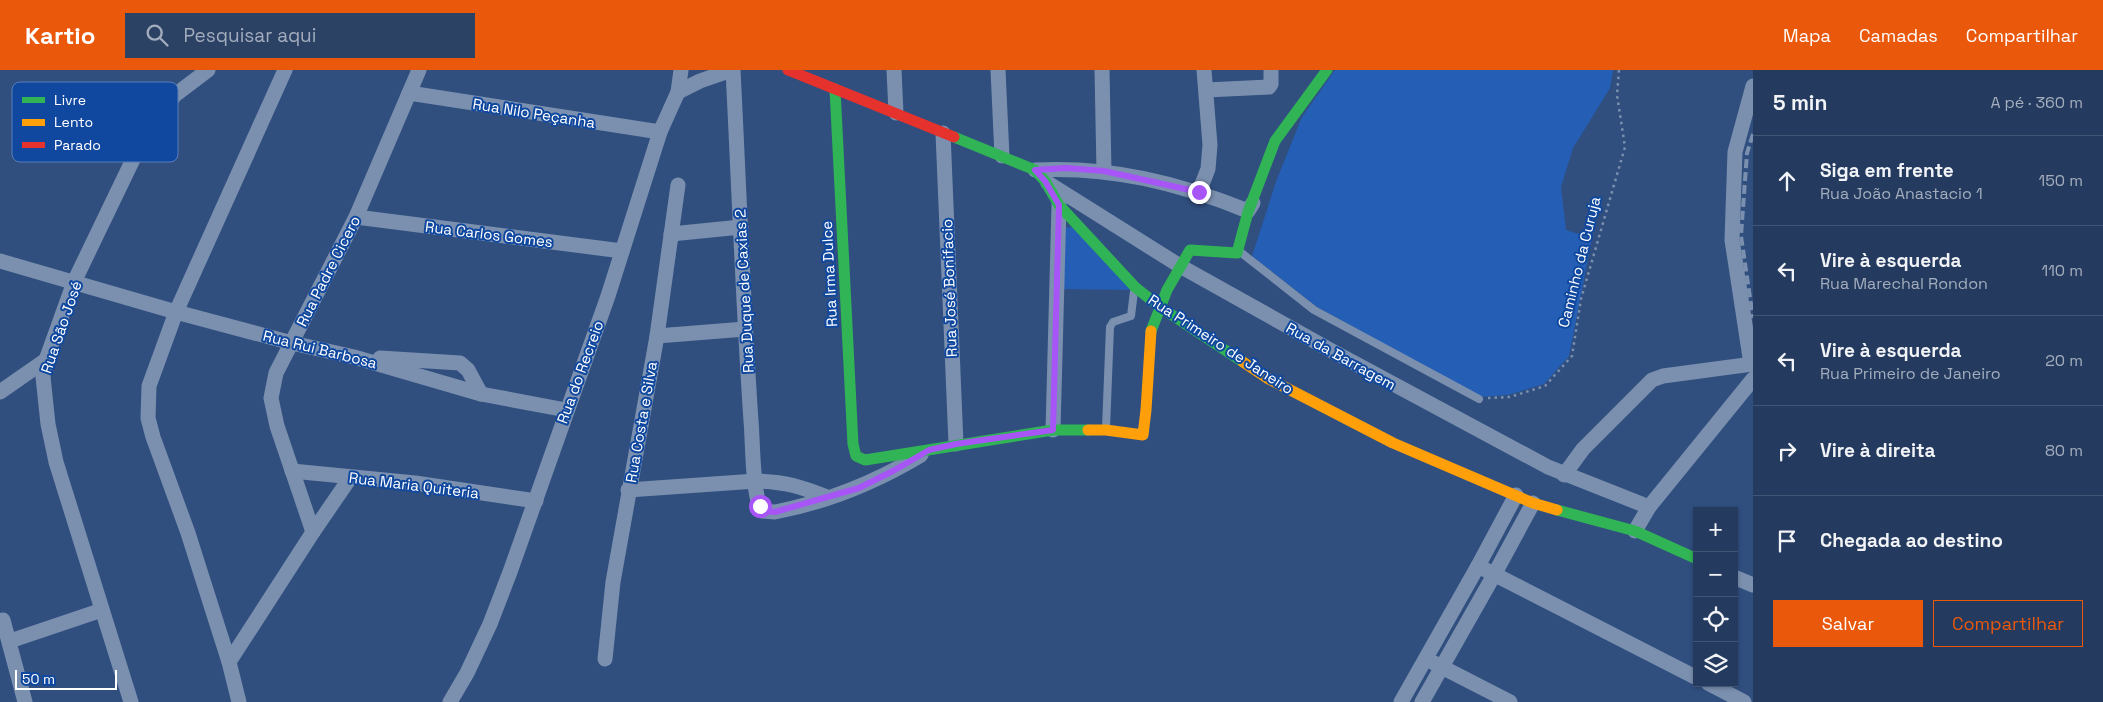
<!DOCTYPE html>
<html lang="pt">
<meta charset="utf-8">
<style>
:root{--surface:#243b5f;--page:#2c4265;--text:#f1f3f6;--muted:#a3adbd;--line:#415574;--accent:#ea580c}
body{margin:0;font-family:"Space Grotesk",sans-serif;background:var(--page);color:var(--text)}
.controls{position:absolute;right:15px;bottom:15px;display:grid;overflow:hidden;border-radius:0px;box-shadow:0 1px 4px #0004}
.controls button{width:45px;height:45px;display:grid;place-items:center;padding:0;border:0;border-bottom:1px solid var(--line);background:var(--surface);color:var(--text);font:25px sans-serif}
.scale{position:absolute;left:15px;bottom:12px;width:102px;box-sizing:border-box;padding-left:5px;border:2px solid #fff;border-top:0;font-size:14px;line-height:18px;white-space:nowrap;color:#fff;-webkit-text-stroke:4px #10489f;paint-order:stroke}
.stop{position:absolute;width:15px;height:15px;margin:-11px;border:4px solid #a855f7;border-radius:50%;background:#fff}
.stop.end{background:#a855f7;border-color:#fff;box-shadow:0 1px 5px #0008}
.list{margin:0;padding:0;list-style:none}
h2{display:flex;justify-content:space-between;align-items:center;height:65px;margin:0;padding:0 20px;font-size:21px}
h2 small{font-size:16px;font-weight:400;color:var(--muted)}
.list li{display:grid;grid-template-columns:32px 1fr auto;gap:15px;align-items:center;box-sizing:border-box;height:90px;padding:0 20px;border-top:1px solid var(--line)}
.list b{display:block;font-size:19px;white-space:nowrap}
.list p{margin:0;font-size:16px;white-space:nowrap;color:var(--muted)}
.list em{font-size:16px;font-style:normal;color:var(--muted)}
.actions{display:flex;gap:10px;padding:15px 20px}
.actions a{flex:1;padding:11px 0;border:1px solid var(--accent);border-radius:0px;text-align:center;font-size:18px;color:var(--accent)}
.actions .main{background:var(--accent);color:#fff}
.icon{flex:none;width:28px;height:28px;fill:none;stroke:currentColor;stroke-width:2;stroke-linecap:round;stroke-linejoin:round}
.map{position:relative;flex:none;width:1753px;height:632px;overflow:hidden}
header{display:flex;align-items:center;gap:30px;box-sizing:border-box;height:70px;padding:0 25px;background:var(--accent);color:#fff}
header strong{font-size:24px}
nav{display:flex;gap:28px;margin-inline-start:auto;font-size:18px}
.search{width:350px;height:45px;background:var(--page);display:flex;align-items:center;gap:12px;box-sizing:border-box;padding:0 18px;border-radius:0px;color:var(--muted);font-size:19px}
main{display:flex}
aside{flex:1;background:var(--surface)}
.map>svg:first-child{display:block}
.green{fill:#255fb5}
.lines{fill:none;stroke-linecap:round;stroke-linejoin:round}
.path{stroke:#7b90af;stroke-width:2.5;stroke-dasharray:2.5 4;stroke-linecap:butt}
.lane{stroke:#7b90af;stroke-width:8}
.street{stroke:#7b90af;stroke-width:15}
.fast{stroke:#30b455;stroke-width:11}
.slow{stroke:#ff9f0a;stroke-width:11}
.jam{stroke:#e5322d;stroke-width:11}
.rail{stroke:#7b90ae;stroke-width:4;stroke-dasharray:9 4;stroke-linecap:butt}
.route{stroke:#a855f7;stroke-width:6}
.labels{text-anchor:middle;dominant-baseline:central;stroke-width:4;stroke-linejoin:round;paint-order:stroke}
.street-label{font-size:15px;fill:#fff;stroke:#10489f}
.key{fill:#10489f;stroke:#587fbc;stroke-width:1}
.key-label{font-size:14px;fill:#fff}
</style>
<header>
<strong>Kartio</strong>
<div class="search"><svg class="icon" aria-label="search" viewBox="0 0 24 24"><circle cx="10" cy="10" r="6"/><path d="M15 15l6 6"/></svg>Pesquisar aqui</div>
<nav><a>Mapa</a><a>Camadas</a><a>Compartilhar</a></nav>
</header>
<main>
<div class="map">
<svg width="1753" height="632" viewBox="0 0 1753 632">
<rect width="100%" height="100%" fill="#304f7f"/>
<g class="green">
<polygon points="1335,0 1613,0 1610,18 1573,78 1561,117 1566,160 1592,168 1569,286 1544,314 1508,325 1481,327 1317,237 1252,186 1277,109 1302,47"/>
<polygon points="1072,157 1135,220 1063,219 1063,158"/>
</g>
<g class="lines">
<polyline class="path" points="1488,328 1510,327 1545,316 1572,286 1581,229 1625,77 1617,25 1619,0"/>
<g class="lane">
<polyline points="1239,181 1314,240 1479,329"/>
<polyline points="1106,358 1110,257 1113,252 1131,246 1134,221"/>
</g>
<g class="street">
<path d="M733,0c6,117 10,234 18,351 2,20 1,75 11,90l13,1c52,-10 101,-30 146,-57"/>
<polyline points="894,0 896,43"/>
<polyline points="998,0 1002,86"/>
<polyline points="1102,0 1104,101"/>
<polyline points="1206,20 1269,17 1271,14 1271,0"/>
<polyline points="678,22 681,0"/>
<polyline points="409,23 660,62"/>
<polyline points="943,63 956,374"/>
<path d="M1035,100c75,-4 144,13 213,41l5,-8"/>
<polyline points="1048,113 1180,196 1332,281 1548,397 1649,437"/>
<polyline points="1199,122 1208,99 1210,75 1204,0"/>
<polyline points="356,147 622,181"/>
<polyline points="671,164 741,157"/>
<polyline points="0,191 176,242 292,273 354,287 481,324 566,340"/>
<polyline points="657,266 745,259"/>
<polyline points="380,288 460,293 468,300 481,324"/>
<polyline points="1751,294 1732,170 1735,82 1753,16"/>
<polyline points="0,322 46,290"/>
<polyline points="1053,360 1059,135"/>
<polyline points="292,401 415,413 536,431"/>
<polyline points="1564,405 1583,379 1652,310 1663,306 1753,294"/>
<path d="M628,420l128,-9c30,1 43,5 71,16"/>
<polyline points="1635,461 1649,437 1753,309"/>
<polyline points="313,462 277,356 271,328 276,303 356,147 419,0"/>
<polyline points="1478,496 1697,608"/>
<polyline points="1734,507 1753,515"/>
<polyline points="3,550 25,632"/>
<polyline points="10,571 102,540"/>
<polyline points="605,589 613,512 657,266 678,115"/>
<polyline points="229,592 313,462 350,408"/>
<polyline points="1434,593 1510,632"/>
<polyline points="1708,613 1744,632"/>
<polyline points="131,632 56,392 48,354 43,307 46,290 74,212 138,79 155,51 175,25 208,0"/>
<polyline points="239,632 229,592 188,463 153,367 148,348 149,316 176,242 285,0"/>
<polyline points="450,632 467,603 490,554 510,502 608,226 660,62 678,22 700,11 732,0"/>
<polyline points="1401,632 1478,496 1516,425"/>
<polyline points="1422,632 1494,505 1533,433"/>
</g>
<g class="fast">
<polyline points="835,19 853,374 856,386 865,390 1053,360 1088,360"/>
<polyline points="954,67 1035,100 1045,111 1059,135 1135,217 1160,237 1243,292"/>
<polyline points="1151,261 1167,220 1190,180 1237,183 1248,142 1275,71 1327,0"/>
<polyline points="1557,440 1635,461 1697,489"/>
</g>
<g class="slow">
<polyline points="1243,292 1267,308 1393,373 1533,433 1557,440"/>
<polyline points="1088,360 1106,360 1143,365 1146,340 1151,261"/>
</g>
<polyline class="jam" points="788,0 954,67"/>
<polyline class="rail" points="1753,64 1747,83 1741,166 1753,248"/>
</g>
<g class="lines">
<polyline class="route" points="760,436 762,441 775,442 859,418 895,400 929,380 956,374 1053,360 1059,135 1045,111 1035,100 1066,98 1104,101 1199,122"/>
</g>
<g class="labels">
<g class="street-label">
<text transform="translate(534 43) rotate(9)">Rua Nilo Peçanha</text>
<text transform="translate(489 164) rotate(7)">Rua Carlos Gomes</text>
<text transform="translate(1579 192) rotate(-76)">Caminho da Curuja</text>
<text transform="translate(328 201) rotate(-63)">Rua Padre Cicero</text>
<text transform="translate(829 204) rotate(-93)">Rua Irma Dulce</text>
<text transform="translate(949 218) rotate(-92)">Rua José Bonifacio</text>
<text transform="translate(744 221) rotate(-93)">Rua Duque de Caxias 2</text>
<text transform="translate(61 257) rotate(-71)">Rua São José</text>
<text transform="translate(1221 274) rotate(33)">Rua Primeiro de Janeiro</text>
<text transform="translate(320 279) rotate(14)">Rua Rui Barbosa</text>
<text transform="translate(1341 286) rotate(29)">Rua da Barragem</text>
<text transform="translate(580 302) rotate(-70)">Rua do Recreio</text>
<text transform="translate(641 352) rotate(-80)">Rua Costa e Silva</text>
<text transform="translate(414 415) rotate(7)">Rua Maria Quiteria</text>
</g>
</g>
<rect x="12" y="12" width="166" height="80" rx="8" class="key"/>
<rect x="22" y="27" width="23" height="6" fill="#30b455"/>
<rect x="22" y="49" width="23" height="7" fill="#ff9f0a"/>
<rect x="22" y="72" width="23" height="6" fill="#e5322d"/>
<g class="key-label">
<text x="54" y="35">Livre</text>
<text x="54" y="57">Lento</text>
<text x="54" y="80">Parado</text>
</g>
</svg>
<div class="controls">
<button>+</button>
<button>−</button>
<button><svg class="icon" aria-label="locate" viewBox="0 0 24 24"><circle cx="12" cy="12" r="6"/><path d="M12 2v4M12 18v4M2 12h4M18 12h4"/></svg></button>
<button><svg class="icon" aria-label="layers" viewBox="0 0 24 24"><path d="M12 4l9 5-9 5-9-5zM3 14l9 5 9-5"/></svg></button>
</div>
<div class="scale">50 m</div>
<div class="stop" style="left:760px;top:436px"></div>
<div class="stop end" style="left:1199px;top:122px"></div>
</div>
<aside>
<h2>5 min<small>A pé · 360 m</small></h2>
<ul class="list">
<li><svg class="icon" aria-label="ahead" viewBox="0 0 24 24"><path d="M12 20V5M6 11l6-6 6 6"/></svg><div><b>Siga em frente</b><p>Rua João Anastacio 1</p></div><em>150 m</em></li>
<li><svg class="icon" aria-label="left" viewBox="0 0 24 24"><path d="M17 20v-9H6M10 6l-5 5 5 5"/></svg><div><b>Vire à esquerda</b><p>Rua Marechal Rondon</p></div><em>110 m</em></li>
<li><svg class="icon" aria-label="left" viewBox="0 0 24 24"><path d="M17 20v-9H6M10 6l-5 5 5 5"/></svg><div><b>Vire à esquerda</b><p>Rua Primeiro de Janeiro</p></div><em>20 m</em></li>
<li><svg class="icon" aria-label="right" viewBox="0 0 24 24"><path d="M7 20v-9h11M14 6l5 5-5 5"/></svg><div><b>Vire à direita</b></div><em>80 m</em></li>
<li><svg class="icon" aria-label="arrive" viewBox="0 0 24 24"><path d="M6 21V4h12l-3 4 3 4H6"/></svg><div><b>Chegada ao destino</b></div></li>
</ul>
<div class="actions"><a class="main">Salvar</a><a>Compartilhar</a></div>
</aside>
</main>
